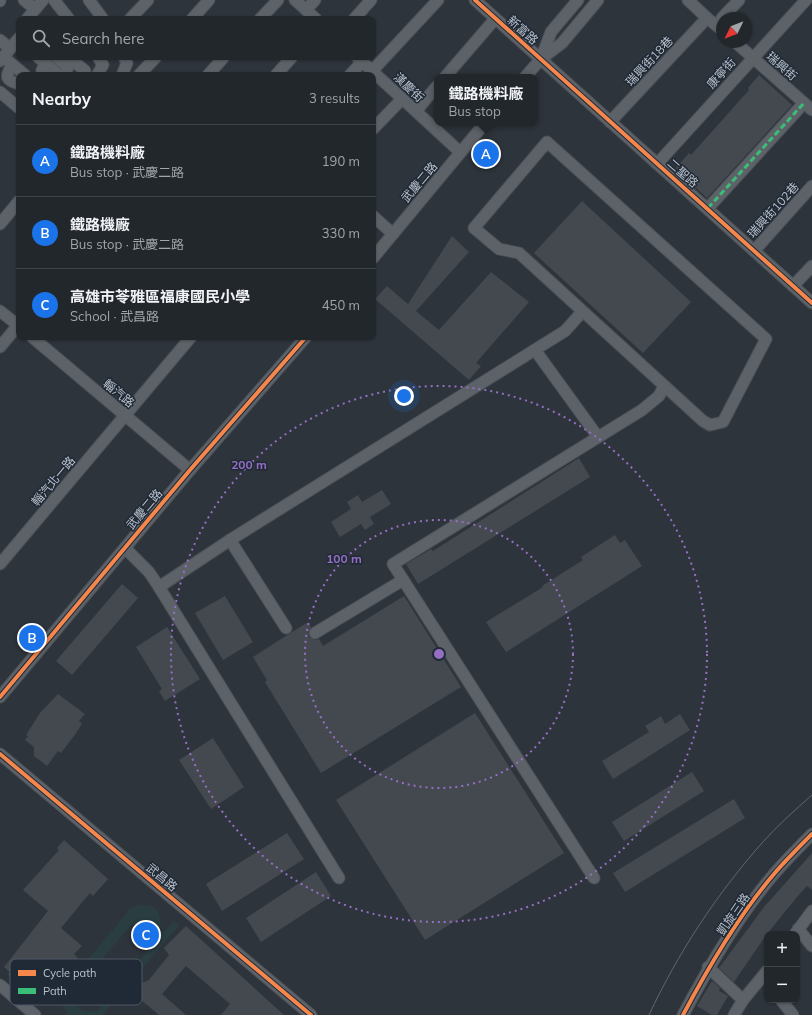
<!DOCTYPE html>
<meta charset="utf-8">
<style>
:root{--surface:#22272c;--page:#2a2f34;--text:#f1f3f6;--muted:#a2a5a9;--line:#3f4448;--accent:#1a73e8}
body{margin:0;font-family:Mulish,"Noto Sans TC",sans-serif;background:var(--page);color:var(--text)}
.controls{position:absolute;right:12px;bottom:12px;display:grid;overflow:hidden;border-radius:8px;box-shadow:0 1px 3px #0004}
.controls button{width:36px;height:36px;display:grid;place-items:center;padding:0;border:0;border-bottom:1px solid var(--line);background:var(--surface);color:var(--text);font:20px sans-serif}
.compass{position:absolute;left:716px;top:12px;width:36px;height:36px;border-radius:50%;background:var(--surface);box-shadow:0 1px 3px #0004;rotate:227deg}
.you{position:absolute;left:404px;top:396px;width:14px;height:14px;margin:-10px;border:3px solid #fff;border-radius:50%;background:#1a73e8;box-shadow:0 0 0 6px #1a73e833}
.badge{display:grid;place-items:center;width:26px;height:26px;border-radius:50%;background:var(--accent);color:#fff;font-size:13px;font-weight:700}
.pin{position:absolute;translate:-50% -50%;border:2px solid #fff;box-shadow:0 1px 4px #0006}
.popup{position:absolute;left:434px;top:74px;width:104px;height:52px;box-sizing:border-box;display:grid;place-content:center;border-radius:8px;background:var(--surface);filter:drop-shadow(0 1px 3px #0005);font-size:13px;white-space:nowrap;color:var(--muted)}
.popup b{font-size:15px;color:var(--text)}
.popup::after{content:'';position:absolute;left:50%;top:100%;margin-left:-8px;border:8px solid transparent;border-top-color:var(--surface)}
.list{margin:0;padding:0;list-style:none}
h2{display:flex;justify-content:space-between;align-items:center;height:52px;margin:0;padding:0 16px;font-size:17px}
h2 small{font-size:13px;font-weight:400;color:var(--muted)}
.list li{display:grid;grid-template-columns:26px 1fr auto;gap:12px;align-items:center;box-sizing:border-box;height:72px;padding:0 16px;border-top:1px solid var(--line)}
.list b{display:block;font-size:15px;white-space:nowrap}
.list p{margin:0;font-size:13px;white-space:nowrap;color:var(--muted)}
.list em{font-size:13px;font-style:normal;color:var(--muted)}
.icon{flex:none;width:22px;height:22px;fill:none;stroke:currentColor;stroke-width:2;stroke-linecap:round;stroke-linejoin:round}
.map{position:relative;flex:none;width:812px;height:1015px;overflow:hidden}
.search{position:absolute;background:var(--surface);box-shadow:0 1px 3px #0004;left:16px;top:16px;width:360px;height:44px;display:flex;align-items:center;gap:10px;box-sizing:border-box;padding:0 14px;border-radius:8px;color:var(--muted);font-size:15px}
.panel{position:absolute;background:var(--surface);box-shadow:0 1px 3px #0004;left:16px;top:72px;width:360px;height:268px;border-radius:8px}
.map>svg:first-child{display:block}
.grass{fill:#2a3e41;fill-rule:evenodd}
.building{fill:#444950}
.lines{fill:none;stroke-linecap:round;stroke-linejoin:round}
.minor-casing{stroke:#4b5056;stroke-width:13}
.minor{stroke:#5d6269;stroke-width:11}
.tram{stroke:#62666c;stroke-width:1}
.quiet{stroke:#3abd76;stroke-width:3;stroke-dasharray:6 3;stroke-linecap:butt}
.cycleway-casing{stroke:#202a37;stroke-width:6}
.cycleway{stroke:#f5874c;stroke-width:4}
.ring{fill:none;stroke:#966fc4;stroke-width:2;stroke-dasharray:2 4}
.labels{text-anchor:middle;dominant-baseline:central;stroke-width:3;stroke-linejoin:round;paint-order:stroke}
.street-label{font-size:12px;fill:#b8c0cb;stroke:#202a37}
.key{fill:#202a37;stroke:#4e5763;stroke-width:1}
.key-label{font-size:11px;fill:#b8c0cb}
.centre{fill:#966fc4;stroke:#202a37;stroke-width:2}
.ring-label{font-size:12px;text-anchor:middle;font-weight:bold;fill:#966fc4;stroke:#202a37;stroke-width:3;stroke-linejoin:round;paint-order:stroke}
</style>
<div class="map">
<svg width="812" height="1015" viewBox="0 0 812 1015">
<rect width="100%" height="100%" fill="#2d343b"/>
<path class="grass" d="M139,905c24,-1 20,12 23,29l12,-13 5,4 -76,90h-35l-6,-11 -2,-11 71,-85zM140,922l8,1 5,5 -2,19 -54,64c-11,1 -18,0 -24,-10l6,-15 52,-61z"/>
<g class="building">
<polygon points="759,75 792,105 707,198 675,169 689,153 691,155 749,90 748,88"/>
<polygon points="582,201 691,302 643,353 534,253"/>
<polygon points="452,236 469,252 416,311 439,330 491,272 529,302 476,363 481,366 469,380 375,299 387,286 408,304"/>
<polygon points="579,458 590,477 418,584 406,564 431,549 433,551"/>
<polygon points="382,490 391,504 370,517 374,524 365,530 361,524 340,537 331,522 351,509 347,502 358,495 362,502"/>
<polygon points="615,535 620,543 625,540 642,566 506,652 486,622 543,587 542,586 583,560 581,557"/>
<polygon points="122,584 138,598 72,675 56,661"/>
<polygon points="225,596 253,642 223,660 195,613"/>
<polygon points="404,596 461,687 321,773 265,682 267,680 253,657 308,622 311,627 308,633 309,637 315,640 319,639 323,646"/>
<polygon points="167,627 200,679 165,701 159,691 162,689 136,647"/>
<polygon points="58,694 85,714 79,721 82,724 74,736 61,753 58,751 47,766 34,756 34,747 25,740 28,736 26,735 40,713"/>
<polygon points="475,713 564,853 425,940 336,800"/>
<polygon points="680,714 690,730 613,779 602,761 649,732 645,726 661,716 665,724"/>
<polygon points="213,738 244,787 211,809 179,760"/>
<polygon points="692,772 704,791 624,841 612,822"/>
<polygon points="734,799 745,818 625,892 613,873"/>
<polygon points="287,833 304,859 222,911 206,884"/>
<polygon points="64,840 108,879 93,896 90,893 61,928 82,946 74,954 79,959 43,1003 8,974 10,972 4,967 48,911 23,890 59,850 57,848"/>
<polygon points="812,853 812,890 807,886 797,897 767,934 734,982 719,968 764,907"/>
<polygon points="316,872 331,896 261,942 246,918"/>
<polygon points="186,926 284,1015 221,1015 230,1004 186,966 162,994 186,1015 159,1015 128,989 149,980 169,955 164,948"/>
<polygon points="712,981 720,988 719,991 728,996 717,1015 712,1015 697,1006"/>
</g>
<g class="lines">
<g class="minor-casing">
<g id="minor">
<polyline points="24,0 35,9"/>
<polyline points="54,0 69,19"/>
<polyline points="89,0 103,19"/>
<polyline points="295,0 316,19"/>
<polyline points="475,0 812,303"/>
<polyline points="688,0 707,18 722,30"/>
<polyline points="0,1 0,0"/>
<polyline points="306,10 315,0"/>
<polyline points="722,18 739,0"/>
<polyline points="27,19 43,0"/>
<polyline points="130,19 148,0"/>
<polyline points="192,19 209,0"/>
<polyline points="260,19 278,0"/>
<polyline points="354,19 371,0"/>
<polyline points="0,40 6,45"/>
<polyline points="735,42 812,110"/>
<polyline points="38,57 59,75"/>
<polyline points="56,57 68,67 65,75"/>
<polyline points="69,57 85,71 82,75"/>
<polyline points="357,57 460,152"/>
<polyline points="541,59 551,32 578,0"/>
<polyline points="7,60 25,75"/>
<polyline points="0,61 19,38"/>
<path d="M12,65c-7,12 -7,15 7,19"/>
<polyline points="372,71 438,0"/>
<polyline points="42,75 42,70 46,64"/>
<polyline points="97,75 103,65 98,57"/>
<polyline points="122,75 127,63 124,57"/>
<polyline points="139,75 156,57"/>
<polyline points="208,75 224,57"/>
<polyline points="276,75 292,57"/>
<polyline points="350,75 362,62"/>
<polyline points="445,77 495,19"/>
<polyline points="525,77 541,59 562,43 598,0"/>
<polyline points="0,92 19,108"/>
<polyline points="416,111 437,86"/>
<polyline points="610,122 707,18"/>
<polyline points="373,129 402,99"/>
<polygon points="547,142 766,339 723,422 710,425 703,421 519,253 499,249 474,228"/>
<polyline points="657,164 806,0"/>
<polyline points="708,208 804,103"/>
<polyline points="373,216 393,234"/>
<polyline points="0,224 19,201"/>
<polyline points="754,251 812,186"/>
<polyline points="373,258 485,123"/>
<polyline points="793,286 812,266"/>
<polyline points="0,311 19,326"/>
<polyline points="32,337 190,470"/>
<polyline points="0,347 19,324"/>
<polyline points="535,350 598,437"/>
<polyline points="230,540 286,628"/>
<polyline points="125,548 149,572 159,587"/>
<polyline points="0,564 191,337"/>
<polyline points="315,633 403,580"/>
<polyline points="0,697 190,470 306,337"/>
<polyline points="0,754 311,1015"/>
<polyline points="339,878 159,587 230,540 565,331 582,312"/>
<polyline points="594,878 393,564 642,410 659,396 664,386"/>
<polyline points="798,929 812,946"/>
<polyline points="795,934 812,911"/>
<polyline points="708,967 743,1000"/>
<polyline points="0,985 35,1015"/>
<polyline points="781,1000 793,1015"/>
<path d="M683,1015c26,-49 55,-99 91,-141 12,-14 25,-27 38,-40"/>
<polyline points="734,1015 743,1000 767,971"/>
</g>
</g>
<use href="#minor" class="minor"/>
<path class="tram" d="M649,1015c29,-62 67,-120 113,-172 15,-17 33,-33 50,-48"/>
<polyline class="quiet" points="708,208 804,103"/>
<g class="cycleway-casing">
<g id="cycleway">
<polyline points="475,0 812,303"/>
<polyline points="0,697 190,470 306,337"/>
<polyline points="0,754 311,1015"/>
<path d="M683,1015c26,-49 55,-99 91,-141 12,-14 25,-27 38,-40"/>
</g>
</g>
<use href="#cycleway" class="cycleway"/>
</g>
<g class="ring">
<circle cx="439" cy="654" r="134"/>
<circle cx="439" cy="654" r="268"/>
</g>
<g class="labels">
<g class="street-label">
<text transform="translate(523 30) rotate(42)">新富路</text>
<text transform="translate(649 61) rotate(-47)">瑞興街18巷</text>
<text transform="translate(782 66) rotate(41)">瑞興街</text>
<text transform="translate(721 73) rotate(-48)">康寧街</text>
<text transform="translate(409 87) rotate(43)">漢慶街</text>
<text transform="translate(683 173) rotate(41)">二聖路</text>
<text transform="translate(419 182) rotate(-50)">武慶二路</text>
<text transform="translate(773 210) rotate(-48)">瑞興街102巷</text>
<text transform="translate(119 393) rotate(40)">輜汽路</text>
<text transform="translate(53 481) rotate(-50)">輜汽北一路</text>
<text transform="translate(144 509) rotate(-50)">武慶二路</text>
<text transform="translate(162 877) rotate(40)">武昌路</text>
<text transform="translate(733 914) rotate(-55)">凱旋三路</text>
</g>
</g>
<rect x="10" y="959" width="132" height="46" rx="6" class="key"/>
<rect x="18" y="970" width="18" height="6" fill="#f5874c"/>
<rect x="18" y="988" width="18" height="6" fill="#3abd76"/>
<g class="key-label">
<text x="43" y="977">Cycle path</text>
<text x="43" y="995">Path</text>
</g>
<circle cx="439" cy="654" r="6" class="centre"/>
<g class="ring-label">
<text x="249" y="469">200 m</text>
<text x="344" y="563">100 m</text>
</g>
</svg>
<div class="controls">
<button>+</button>
<button>−</button>
</div>
<svg class="compass" viewBox="-18 -18 36 36"><path d="M0-13l5 13h-10z" fill="#e53935"/><path d="M0 13l5-13h-10z" fill="#a2a5a9"/></svg>
<div class="you"></div>
<div class="pin badge" style="left:486px;top:154px">A</div>
<div class="popup"><b>鐵路機料廠</b>Bus stop</div>
<div class="pin badge" style="left:32px;top:638px">B</div>
<div class="pin badge" style="left:146px;top:935px">C</div>
<div class="search"><svg class="icon" aria-label="search" viewBox="0 0 24 24"><circle cx="10" cy="10" r="6"/><path d="M15 15l6 6"/></svg>Search here</div>
<section class="panel">
<h2>Nearby<small>3 results</small></h2>
<ul class="list">
<li><span class="badge">A</span><div><b>鐵路機料廠</b><p>Bus stop · 武慶二路</p></div><em>190 m</em></li>
<li><span class="badge">B</span><div><b>鐵路機廠</b><p>Bus stop · 武慶二路</p></div><em>330 m</em></li>
<li><span class="badge">C</span><div><b>高雄市苓雅區福康國民小學</b><p>School · 武昌路</p></div><em>450 m</em></li>
</ul>
</section>
</div>
